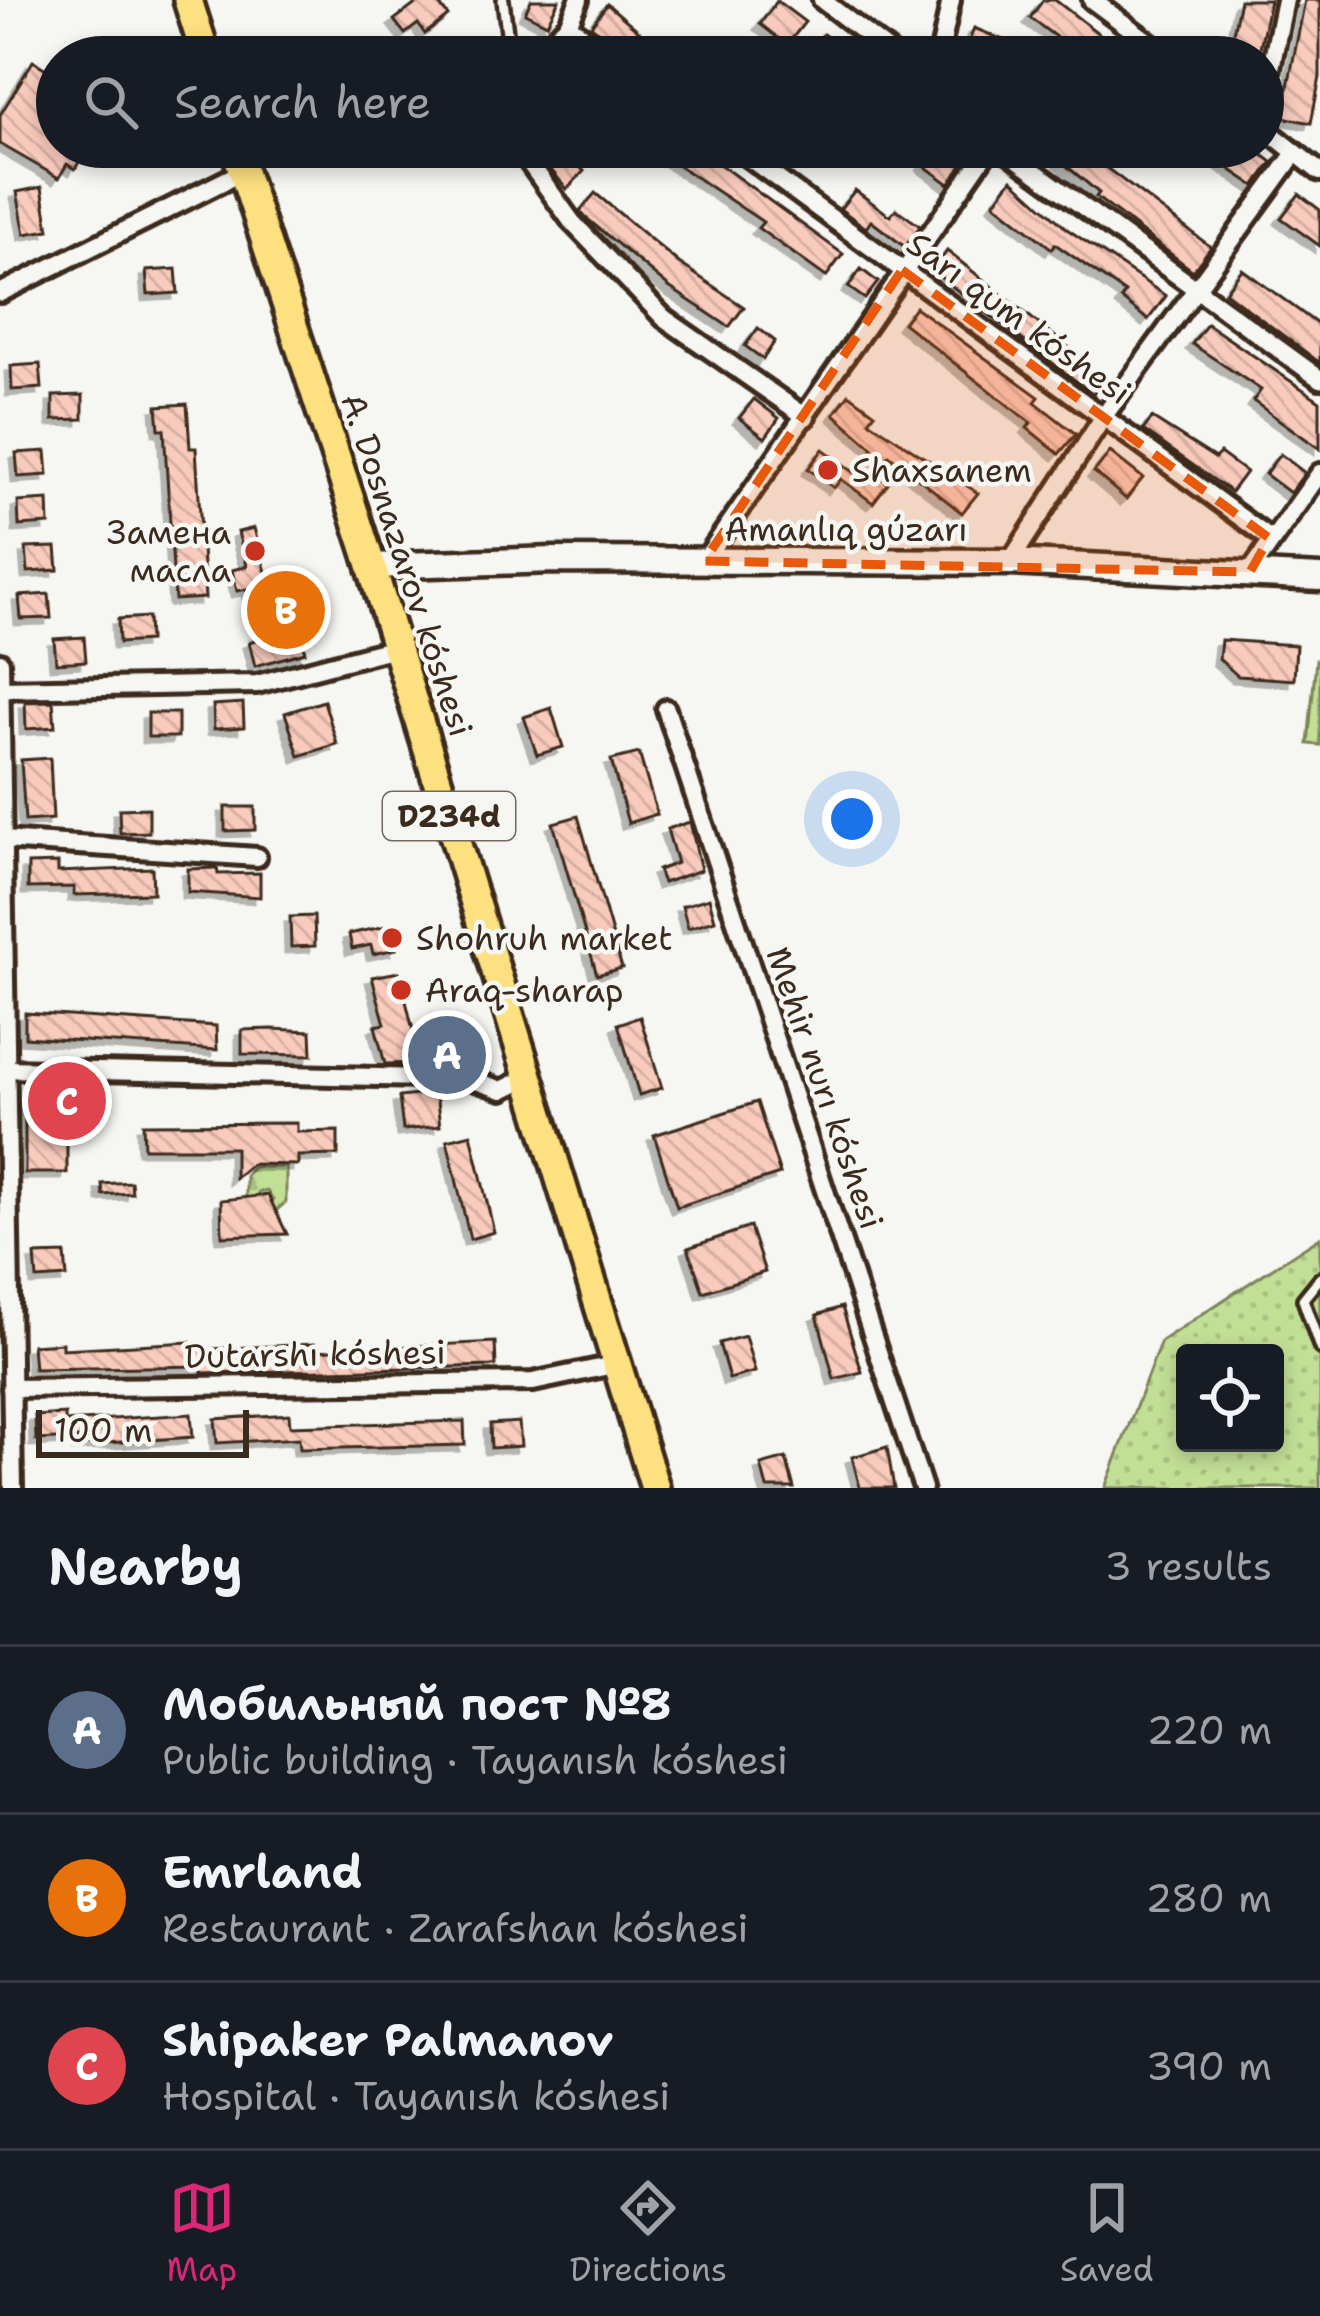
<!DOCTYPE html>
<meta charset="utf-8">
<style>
:root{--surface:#171b24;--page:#20242c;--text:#f1f3f6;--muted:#9ea1a6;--line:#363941;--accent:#db2777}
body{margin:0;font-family:"Shantell Sans",sans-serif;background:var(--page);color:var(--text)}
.controls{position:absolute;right:36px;bottom:36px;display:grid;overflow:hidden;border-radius:12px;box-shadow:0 6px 18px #0003}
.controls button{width:108px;height:108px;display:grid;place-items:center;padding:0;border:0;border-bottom:3px solid var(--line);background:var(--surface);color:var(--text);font:60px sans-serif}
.scale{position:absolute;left:36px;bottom:30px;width:213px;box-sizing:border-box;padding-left:12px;border:6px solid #3b2a1e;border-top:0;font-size:33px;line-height:42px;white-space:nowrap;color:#3b2a1e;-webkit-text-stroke:9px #f6f6f2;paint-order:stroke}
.you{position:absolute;left:852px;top:819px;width:42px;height:42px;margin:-30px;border:9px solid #fff;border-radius:50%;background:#1a73e8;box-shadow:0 0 0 18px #1a73e833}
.badge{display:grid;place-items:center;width:78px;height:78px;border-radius:50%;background:var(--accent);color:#fff;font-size:39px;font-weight:700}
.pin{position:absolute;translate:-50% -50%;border:6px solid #fff;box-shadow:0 3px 12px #0006}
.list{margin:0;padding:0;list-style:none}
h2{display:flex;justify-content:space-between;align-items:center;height:156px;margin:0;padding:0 48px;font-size:51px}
h2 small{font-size:39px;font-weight:400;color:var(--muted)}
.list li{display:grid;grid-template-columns:78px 1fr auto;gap:36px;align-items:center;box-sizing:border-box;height:168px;padding:0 48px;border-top:3px solid var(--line)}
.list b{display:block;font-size:45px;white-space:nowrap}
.list p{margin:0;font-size:39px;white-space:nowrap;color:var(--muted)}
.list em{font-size:39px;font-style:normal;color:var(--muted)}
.icon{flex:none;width:66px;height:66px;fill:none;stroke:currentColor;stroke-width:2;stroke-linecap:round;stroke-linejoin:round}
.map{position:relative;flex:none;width:1320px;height:1488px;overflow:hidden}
.search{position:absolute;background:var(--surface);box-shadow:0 6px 18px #0003;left:36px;right:36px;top:36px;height:132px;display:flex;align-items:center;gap:30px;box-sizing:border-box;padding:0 42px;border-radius:66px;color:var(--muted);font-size:45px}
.sheet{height:660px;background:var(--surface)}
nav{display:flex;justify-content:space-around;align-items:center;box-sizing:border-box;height:168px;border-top:3px solid var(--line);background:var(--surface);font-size:33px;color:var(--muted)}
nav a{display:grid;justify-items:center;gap:6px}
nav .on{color:var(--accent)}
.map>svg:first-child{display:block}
.grass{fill:url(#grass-dots);stroke:#7e845a;stroke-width:3;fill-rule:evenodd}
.forest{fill:url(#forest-firs);stroke:#7e845a;stroke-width:3}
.garden{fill:#c2df96;stroke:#7e845a;stroke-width:3}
.building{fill:url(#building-back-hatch);stroke:#3b2a1e;stroke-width:3;filter:url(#shadow)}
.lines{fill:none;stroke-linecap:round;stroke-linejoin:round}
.lane-casing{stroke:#3b2a1e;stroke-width:18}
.street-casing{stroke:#3b2a1e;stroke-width:26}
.secondary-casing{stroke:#3b2a1e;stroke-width:33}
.primary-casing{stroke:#3b2a1e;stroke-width:36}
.lane{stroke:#f6f6f2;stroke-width:9}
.street{stroke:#f6f6f2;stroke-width:16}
.secondary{stroke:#f6f6f2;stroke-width:24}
.primary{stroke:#fde080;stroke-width:27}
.marked{fill:#e8590c;fill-opacity:0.2;stroke:#e8590c;stroke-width:9;stroke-dasharray:24 15;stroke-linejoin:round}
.poi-dot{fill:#c8321e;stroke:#f6f6f2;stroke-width:4.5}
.labels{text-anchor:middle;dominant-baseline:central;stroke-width:9;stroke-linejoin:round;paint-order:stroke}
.shield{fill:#f6f6f2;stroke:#73675e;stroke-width:3}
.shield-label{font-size:30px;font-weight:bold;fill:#3b2a1e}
.street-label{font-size:33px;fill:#3b2a1e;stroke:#f6f6f2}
.poi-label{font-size:33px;fill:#3b2a1e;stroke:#f6f6f2;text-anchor:start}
</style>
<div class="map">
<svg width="1320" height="1488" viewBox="0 0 1320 1488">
<defs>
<pattern id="grass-dots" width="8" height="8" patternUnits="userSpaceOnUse" patternTransform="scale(3)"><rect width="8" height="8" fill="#c2df96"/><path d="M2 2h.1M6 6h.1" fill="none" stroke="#a8c081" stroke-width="1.8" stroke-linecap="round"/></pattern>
<pattern id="forest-firs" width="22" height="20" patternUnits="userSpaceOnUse" patternTransform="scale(3)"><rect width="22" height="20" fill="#c2df96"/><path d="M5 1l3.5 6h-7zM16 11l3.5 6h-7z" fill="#a8c081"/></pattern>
<pattern id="building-back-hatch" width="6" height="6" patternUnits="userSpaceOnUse" patternTransform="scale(3)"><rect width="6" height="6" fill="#f9cbbd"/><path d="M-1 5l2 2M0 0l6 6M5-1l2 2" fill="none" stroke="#d6aea2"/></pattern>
<filter id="shadow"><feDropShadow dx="-6" dy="6" stdDeviation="0" flood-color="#0004"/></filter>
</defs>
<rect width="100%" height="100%" fill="#f6f6f2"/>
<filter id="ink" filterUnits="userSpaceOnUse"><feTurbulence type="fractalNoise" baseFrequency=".00833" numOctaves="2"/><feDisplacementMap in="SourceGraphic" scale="24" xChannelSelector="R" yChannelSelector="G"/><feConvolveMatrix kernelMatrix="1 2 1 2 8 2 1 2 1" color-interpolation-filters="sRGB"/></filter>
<g filter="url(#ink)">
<path class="grass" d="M1320,1237v251h-215l56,-147zM1185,1353h90v90h-90z"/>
<polygon class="forest" points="253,1167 286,1167 286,1202 270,1216 273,1200 267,1191 259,1192 246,1210 246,1175"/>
<polygon class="garden" points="1316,660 1320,660 1320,745 1308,744"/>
<g class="building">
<polygon points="421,0 436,0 448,16 425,34 418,24 405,34 394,20"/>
<polygon points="531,0 559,0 547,24 525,13"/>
<polygon points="1043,0 1055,0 1129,57 1083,57 1030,18"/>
<polygon points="1240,0 1270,0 1258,57 1228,57"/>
<polygon points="1305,0 1320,0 1320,77 1311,123 1282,117"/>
<polygon points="777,1 805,22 787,45 760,24"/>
<polygon points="607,4 659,48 653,57 634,57 591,26"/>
<polygon points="974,28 1006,41 1000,57 963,57"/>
<polygon points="823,34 840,46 833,57 810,52"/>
<polygon points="33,61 51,72 38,95 57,106 57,147 88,147 75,169 67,164 59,178 0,144 0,115"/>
<polygon points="651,147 708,147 704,153 843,254 826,277 758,228 763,222"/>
<polygon points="769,147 796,147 782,166 764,153"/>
<polygon points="937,147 963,164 949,184 923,165"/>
<polygon points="1044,147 1087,147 1107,162 1104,166 1211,247 1193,271 1096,197 1099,193"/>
<polygon points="1197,147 1252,147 1272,162 1255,186"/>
<polygon points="561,149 584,171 567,189 546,164"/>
<polygon points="1012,179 1067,229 1166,296 1148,320 1121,299 1125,293 1055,244 1052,249 994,203"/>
<polygon points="42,187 49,230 25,234 17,192"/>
<polygon points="855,190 890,216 896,209 920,226 905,247 871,221 866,228 840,209"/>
<polygon points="595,193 679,263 744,307 729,327 669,287 585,217 580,211"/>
<polygon points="1299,194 1320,210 1320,246 1281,218"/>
<polygon points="947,251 1077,354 1072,361 1101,383 1093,394 932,271"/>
<polygon points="176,269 178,293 148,295 146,271"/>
<polygon points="861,269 878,282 865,299 848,287"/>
<polygon points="1242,269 1320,326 1320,363 1225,292"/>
<polygon points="915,307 1039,397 1035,402 1076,434 1059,454 1027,428 1031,423 903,323"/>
<polygon points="1207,324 1320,401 1320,449 1253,401 1261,390 1192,344"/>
<polygon points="758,328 775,341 763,359 745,346"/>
<polygon points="40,364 42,388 12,390 11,366"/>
<polygon points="849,394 875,413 869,421 978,493 962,513 889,455 875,473 888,483 873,503 841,479 834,488 808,469 823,449 855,473 873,448 834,414"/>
<polygon points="83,395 83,419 53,420 53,396"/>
<polygon points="754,399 779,418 765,438 739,418"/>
<polygon points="187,404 190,448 196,448 205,598 175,600 164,429 159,429 157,406"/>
<polygon points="1152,418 1215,458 1220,453 1246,472 1231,492 1143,430"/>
<polygon points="46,451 48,475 18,477 16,453"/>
<polygon points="1110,452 1143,478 1126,499 1094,472"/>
<polygon points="1280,454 1305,473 1290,493 1265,474"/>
<polygon points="48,500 49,524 19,526 18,502"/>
<polygon points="254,528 267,576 293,569 297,584 287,587 305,652 255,666 249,642 261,638 248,589 237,591 232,570 247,566 238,532"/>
<polygon points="56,547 58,570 28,572 26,548"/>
<polygon points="49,594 51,618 21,619 19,596"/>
<polygon points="148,617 149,641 119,643 118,619"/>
<polygon points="84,637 86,661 56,663 54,639"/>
<polygon points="1221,640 1296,645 1294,680 1238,676 1219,659"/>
<polygon points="53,701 55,727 26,729 25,702"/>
<polygon points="324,701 337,744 299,756 285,713"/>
<polygon points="243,703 244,727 214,729 213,705"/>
<polygon points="551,708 563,747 537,755 524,717"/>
<rect x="148" y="713" width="30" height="24"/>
<polygon points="639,753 657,814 628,823 611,760"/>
<polygon points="50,758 53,819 25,821 21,760"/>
<polygon points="225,807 255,807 255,830 225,831"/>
<polygon points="149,808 149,832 120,833 119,809"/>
<polygon points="578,816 622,968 597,975 553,823"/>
<polygon points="690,822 701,870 663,883 658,870 677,863 667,829"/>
<polygon points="58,863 58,872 152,868 153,893 74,895 74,887 28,888 28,864"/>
<polygon points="217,868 218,874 260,873 260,897 188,892 188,869"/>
<polygon points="709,898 715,920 688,928 682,906"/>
<polygon points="314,916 315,946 291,947 290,917"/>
<polygon points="391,925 396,949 373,954 371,945 352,949 349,934"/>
<polygon points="399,972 421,1063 385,1064 375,1026 385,1024 372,977"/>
<polygon points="25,1013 216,1026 217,1050 25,1037"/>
<polygon points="640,1017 662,1088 639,1095 618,1024"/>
<polygon points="272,1029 311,1031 312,1055 242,1054 242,1030"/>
<polygon points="436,1093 440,1126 403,1130 399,1097"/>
<polygon points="25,1097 87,1097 87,1121 67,1121 67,1173 25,1173"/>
<polygon points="757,1102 780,1174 677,1207 654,1135"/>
<polygon points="297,1123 297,1132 338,1131 338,1155 298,1156 298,1165 252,1164 235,1178 235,1148 144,1148 143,1124"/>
<polygon points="471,1134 494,1232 470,1239 447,1140"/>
<polygon points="131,1182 132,1193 103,1195 102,1184"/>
<polygon points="268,1195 287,1234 222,1236 221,1200"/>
<polygon points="750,1227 765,1272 703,1292 688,1248"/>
<polygon points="65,1254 67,1277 37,1279 35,1255"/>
<polygon points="842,1307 862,1372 834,1379 817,1315"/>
<polygon points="745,1336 755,1372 729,1379 719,1343"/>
<polygon points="190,1342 191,1350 314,1344 315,1351 495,1342 496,1366 202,1373 202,1366 34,1369 32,1345 62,1343 62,1349"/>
<polygon points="65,1414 65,1422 191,1414 193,1437 78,1445 77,1438 36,1440 35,1416"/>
<polygon points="289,1414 290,1426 464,1421 465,1445 300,1449 299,1438 217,1443 215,1419"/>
<polygon points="519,1422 521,1446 491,1448 490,1424"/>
<polygon points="887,1447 894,1488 860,1488 852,1457"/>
<polygon points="786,1458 794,1488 767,1488 761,1465"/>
</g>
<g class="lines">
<g class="lane-casing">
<g id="lane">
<polyline points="503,0 510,57"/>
<polyline points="1320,1278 1303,1299 1320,1348"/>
</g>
</g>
<g class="street-casing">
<g id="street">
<polyline points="822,0 896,57"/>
<polyline points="1092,0 1169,57"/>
<polyline points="568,25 611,57"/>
<polyline points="533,57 568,25 579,0"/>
<polyline points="939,57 951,0"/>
<polyline points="1263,107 1285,0"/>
<polyline points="1263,127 1320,172"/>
<polyline points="518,147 572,222 664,318 806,417"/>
<polyline points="734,147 1269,538"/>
<polyline points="1001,147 1320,379"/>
<polyline points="0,293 242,172"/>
<polyline points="704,561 990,147"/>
<polyline points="1010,562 1104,416 1295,153"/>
<polyline points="1250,572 1320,473"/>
<polyline points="0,662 13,1488"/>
<polyline points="1,689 257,684 395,648"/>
<polyline points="666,709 923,1488"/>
<polyline points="3,840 257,857"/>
<polyline points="4,1069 470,1079 502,1090 530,1076"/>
<polyline points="11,1388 533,1382 618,1364"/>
</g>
</g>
<g class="secondary-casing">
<polyline id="secondary" points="371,566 553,560 1010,562 1320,578"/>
</g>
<g class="primary-casing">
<g id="primary">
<polyline points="188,0 206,57"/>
<polyline points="235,147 367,552 655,1488"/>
</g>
</g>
<use href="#lane" class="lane"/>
<use href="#street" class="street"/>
<use href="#secondary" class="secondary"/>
<use href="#primary" class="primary"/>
</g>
</g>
<path class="marked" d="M902,270l367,268 -19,34 -546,-11z"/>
<g class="poi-dot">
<circle cx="828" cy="470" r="12"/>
<circle cx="255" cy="551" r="12"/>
<circle cx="392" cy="938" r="12"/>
<circle cx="401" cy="990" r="12"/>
</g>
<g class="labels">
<rect class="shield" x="383" y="792" width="132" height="48" rx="9"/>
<g class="shield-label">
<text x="449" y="816">D234d</text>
</g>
<g class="street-label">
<text transform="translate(1019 318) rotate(36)">Sarı qum kóshesi</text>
<text x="846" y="529">Amanlıq gúzarı</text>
<text transform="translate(407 565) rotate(72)">A. Dosnazarov kóshesi</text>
<text transform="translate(825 1088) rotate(71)">Mehir nurı kóshesi</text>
<text transform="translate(315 1354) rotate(-1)">Dutarshı kóshesi</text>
</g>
<g class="poi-label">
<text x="852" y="470">Shaxsanem</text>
<text x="231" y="532" text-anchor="end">Замена<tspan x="231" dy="38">масла</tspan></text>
<text x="416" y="938">Shohruh market</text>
<text x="425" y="990">Araq-sharap</text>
</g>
</g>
</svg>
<div class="controls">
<button><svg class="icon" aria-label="locate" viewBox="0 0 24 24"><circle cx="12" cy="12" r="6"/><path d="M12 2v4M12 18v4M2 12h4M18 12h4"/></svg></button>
</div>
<div class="scale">100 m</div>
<div class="you"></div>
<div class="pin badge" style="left:447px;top:1055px;background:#5c6f8a">A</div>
<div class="pin badge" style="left:286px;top:610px;background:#e8710a">B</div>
<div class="pin badge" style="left:67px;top:1101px;background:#e0444e">C</div>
<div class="search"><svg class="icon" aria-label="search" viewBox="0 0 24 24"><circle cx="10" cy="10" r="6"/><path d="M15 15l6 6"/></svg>Search here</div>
</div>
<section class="sheet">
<h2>Nearby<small>3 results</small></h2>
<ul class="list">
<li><span class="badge" style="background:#5c6f8a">A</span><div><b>Мобильный пост №8</b><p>Public building · Tayanısh kóshesi</p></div><em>220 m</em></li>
<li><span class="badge" style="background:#e8710a">B</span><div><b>Emrland</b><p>Restaurant · Zarafshan kóshesi</p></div><em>280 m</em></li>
<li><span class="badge" style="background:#e0444e">C</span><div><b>Shipaker Palmanov</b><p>Hospital · Tayanısh kóshesi</p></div><em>390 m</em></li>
</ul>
</section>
<nav>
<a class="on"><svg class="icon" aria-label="map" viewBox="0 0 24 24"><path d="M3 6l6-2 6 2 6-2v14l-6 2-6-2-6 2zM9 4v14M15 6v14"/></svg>Map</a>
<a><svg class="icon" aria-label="directions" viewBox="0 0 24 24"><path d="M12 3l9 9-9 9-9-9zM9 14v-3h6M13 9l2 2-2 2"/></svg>Directions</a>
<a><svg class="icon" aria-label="saved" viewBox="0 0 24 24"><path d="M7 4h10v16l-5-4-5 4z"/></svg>Saved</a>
</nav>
